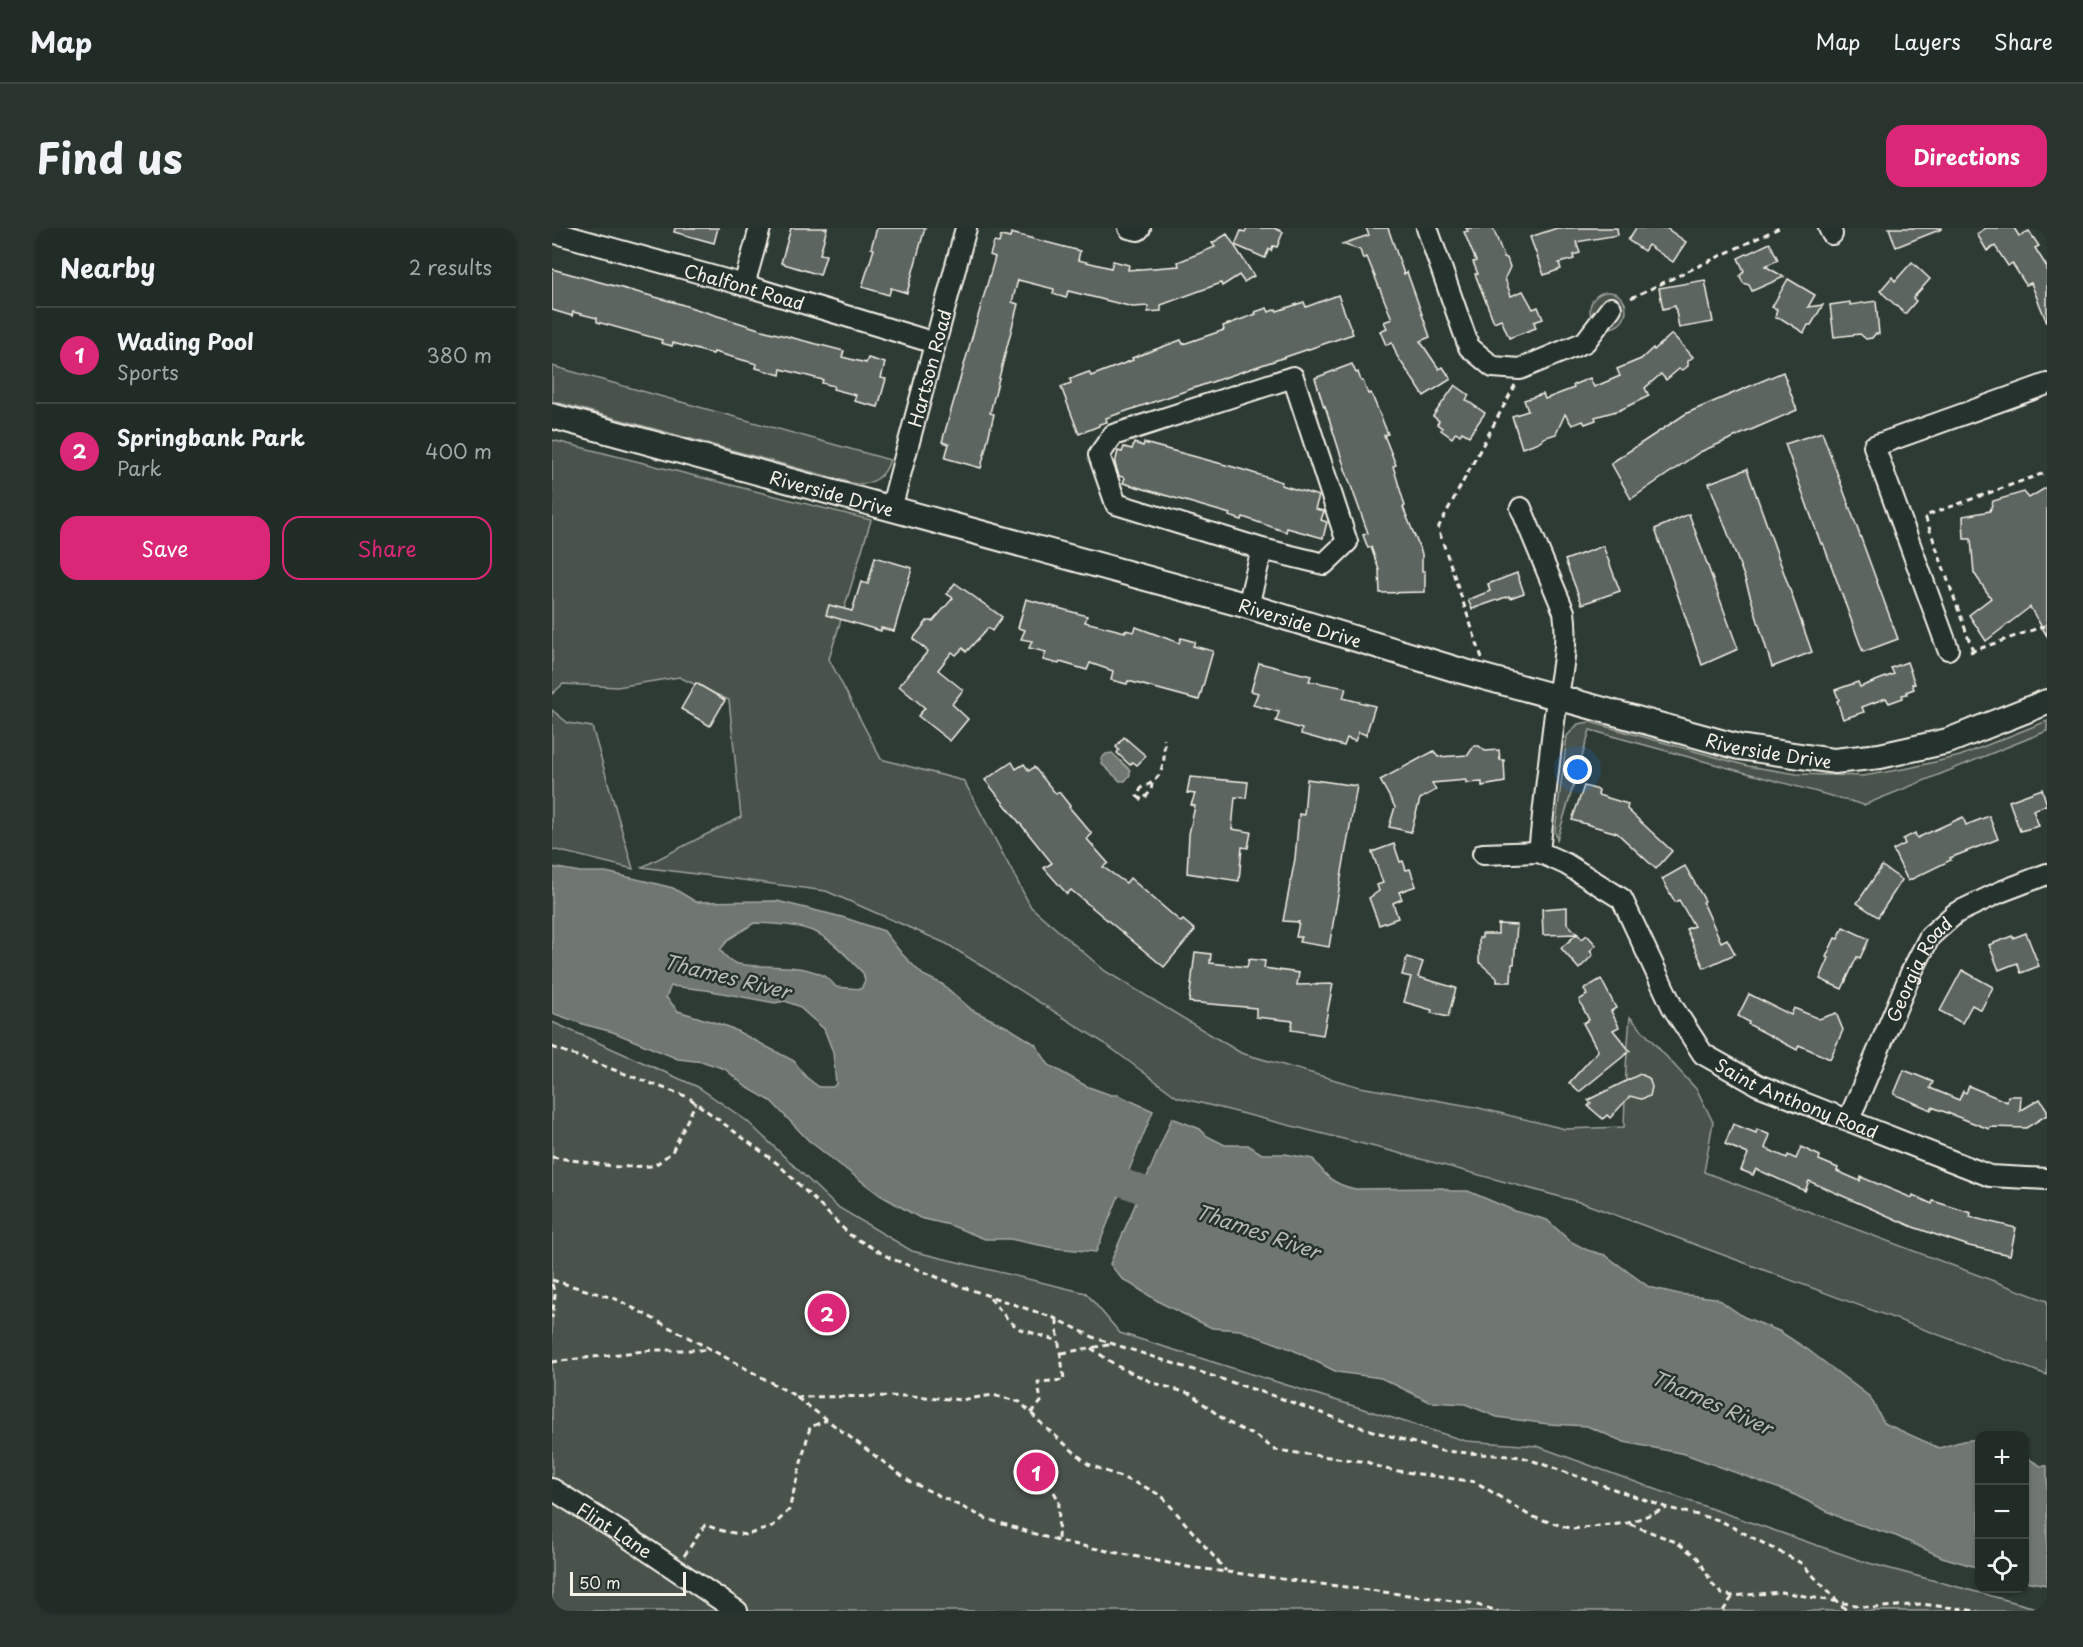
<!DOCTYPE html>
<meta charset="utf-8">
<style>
:root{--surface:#222c27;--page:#2a342f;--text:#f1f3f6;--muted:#a2a7a7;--line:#3f4844;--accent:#db2777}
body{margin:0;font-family:"Playpen Sans",sans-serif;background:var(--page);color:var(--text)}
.controls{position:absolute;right:18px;bottom:18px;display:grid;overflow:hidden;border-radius:12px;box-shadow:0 2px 4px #0004}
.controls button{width:54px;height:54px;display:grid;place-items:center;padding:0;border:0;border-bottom:2px solid var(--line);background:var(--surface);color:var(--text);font:30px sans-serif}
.scale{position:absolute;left:18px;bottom:15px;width:116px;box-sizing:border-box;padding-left:6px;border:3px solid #f4f1e8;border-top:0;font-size:16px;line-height:21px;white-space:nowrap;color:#f4f1e8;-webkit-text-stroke:4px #26332d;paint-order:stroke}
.you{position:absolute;left:1026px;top:542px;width:21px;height:21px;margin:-15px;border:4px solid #fff;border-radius:50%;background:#1a73e8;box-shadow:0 0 0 9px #1a73e833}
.badge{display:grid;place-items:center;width:39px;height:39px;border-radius:50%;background:var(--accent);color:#fff;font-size:20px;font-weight:700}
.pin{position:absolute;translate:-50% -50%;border:3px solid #fff;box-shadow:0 2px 6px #0006}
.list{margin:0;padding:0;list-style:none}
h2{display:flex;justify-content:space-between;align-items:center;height:78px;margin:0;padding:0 24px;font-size:26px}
h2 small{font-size:20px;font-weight:400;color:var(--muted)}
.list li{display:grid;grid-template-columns:39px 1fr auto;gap:18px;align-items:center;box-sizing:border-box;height:96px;padding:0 24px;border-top:2px solid var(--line)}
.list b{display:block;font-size:22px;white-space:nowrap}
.list p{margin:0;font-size:20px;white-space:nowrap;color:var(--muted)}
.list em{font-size:20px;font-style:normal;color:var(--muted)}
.actions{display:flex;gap:12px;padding:18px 24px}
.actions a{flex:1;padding:14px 0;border:2px solid var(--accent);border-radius:18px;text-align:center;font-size:21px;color:var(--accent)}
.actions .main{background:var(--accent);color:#fff}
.icon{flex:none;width:33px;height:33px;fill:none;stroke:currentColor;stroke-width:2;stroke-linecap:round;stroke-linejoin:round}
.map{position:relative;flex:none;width:1495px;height:1383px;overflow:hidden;border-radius:18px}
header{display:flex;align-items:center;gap:36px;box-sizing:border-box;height:84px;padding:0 30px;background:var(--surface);border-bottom:2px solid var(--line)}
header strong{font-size:28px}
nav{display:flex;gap:33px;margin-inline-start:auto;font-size:21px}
.intro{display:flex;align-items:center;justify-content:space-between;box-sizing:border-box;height:144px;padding:0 36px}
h1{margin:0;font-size:42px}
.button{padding:15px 27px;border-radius:18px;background:var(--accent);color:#fff;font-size:21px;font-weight:700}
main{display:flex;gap:36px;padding:0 36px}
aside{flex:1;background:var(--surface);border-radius:18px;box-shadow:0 2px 4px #0004}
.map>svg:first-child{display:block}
.green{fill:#48524c;stroke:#9ea29a;stroke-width:1.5}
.water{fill:#6f7770;stroke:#a4a8a0;stroke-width:1.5;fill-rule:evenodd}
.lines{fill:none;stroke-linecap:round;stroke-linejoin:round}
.river{stroke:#6f7770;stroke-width:28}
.building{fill:#5c655e;stroke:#f4f1e8;stroke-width:1.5}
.minor-casing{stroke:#f4f1e8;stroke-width:24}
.major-casing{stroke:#f4f1e8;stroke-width:28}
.path{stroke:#f4f1e8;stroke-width:3;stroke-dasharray:6 4.5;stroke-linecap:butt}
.minor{stroke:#26332d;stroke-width:20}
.major{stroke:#26332d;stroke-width:24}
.labels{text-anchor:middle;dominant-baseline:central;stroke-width:5;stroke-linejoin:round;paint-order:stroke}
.street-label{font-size:18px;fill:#f4f1e8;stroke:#26332d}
.water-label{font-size:20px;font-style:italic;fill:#b8bab2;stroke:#26332d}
</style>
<header>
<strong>Map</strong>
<nav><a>Map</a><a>Layers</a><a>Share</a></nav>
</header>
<div class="intro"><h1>Find us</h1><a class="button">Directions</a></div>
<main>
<aside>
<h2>Nearby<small>2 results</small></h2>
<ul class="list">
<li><span class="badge">1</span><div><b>Wading Pool</b><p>Sports</p></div><em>380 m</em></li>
<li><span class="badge">2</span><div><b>Springbank Park</b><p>Park</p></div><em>400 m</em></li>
</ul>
<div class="actions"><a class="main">Save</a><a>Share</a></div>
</aside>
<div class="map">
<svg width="1495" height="1383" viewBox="0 0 1495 1383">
<rect width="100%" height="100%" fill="#2e3b34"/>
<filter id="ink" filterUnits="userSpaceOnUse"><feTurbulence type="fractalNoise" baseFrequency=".0167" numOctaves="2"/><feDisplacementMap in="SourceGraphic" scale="12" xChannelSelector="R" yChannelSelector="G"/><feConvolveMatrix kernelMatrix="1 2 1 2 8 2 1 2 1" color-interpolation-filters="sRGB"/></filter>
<g filter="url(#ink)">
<g class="green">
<circle cx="1056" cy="82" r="18"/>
<path d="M0,138l338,94c-6,18 -16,24 -34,24l-304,-83z"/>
<polygon points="0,212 319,292 277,431 329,531 412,553 479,679 553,743 689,825 808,859 923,879 1013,901 1072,899 1074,839 1078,789 1145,862 1161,894 1152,944 1495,1073 1495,1147 1031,975 839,923 625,869 552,815 395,716 274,663 90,639 189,589 177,472 127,449 65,459 11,456 0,466"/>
<polygon points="0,482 16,495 40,499 81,641 0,621"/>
<polygon points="1495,493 1495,503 1312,577 1038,502 1005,612 1003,603 1015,508 1026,496 1038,494 1196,538 1245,546 1311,548 1357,540 1408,528"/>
<polygon points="0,794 146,859 195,893 284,978 360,1023 534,1065 568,1105 914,1213 985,1218 1100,1260 1313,1334 1495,1383 0,1383"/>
</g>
<g class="water">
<polygon points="560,525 578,542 578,547 573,553 568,553 550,536 549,531 554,526"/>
<path d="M0,639l28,5h26l39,9 28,7 23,14 81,-1 65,16 42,14 18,23 21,21 19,9 30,26 37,18 26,16 14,21 37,21 25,9h7l35,16 -57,141 -42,-4 -44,-9h-25l-35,-14 -30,-7 -40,-23 -49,-37 -23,-18 -37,-39 -25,-14 -21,-18 -21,-7 -26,-3 -65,-27 -27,-7 -34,-12zM202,695c22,1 51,1 70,14 15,9 27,24 39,36l2,7 -4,9 -25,-2c-20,-28 -69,-17 -98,-23 -7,-1 -14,-9 -18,-14l9,-11zM119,758l35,4 69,13 10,-2 13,5 26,23 9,23 3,32 -3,3h-14l-13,-10 -12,-16 -65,-34 -51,-16 -12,-14z"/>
<path d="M620,890l28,11 7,7 18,9h23l14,9h23l28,5c14,18 19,25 42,30l88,-1 7,3h18l47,20 32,9 23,21 17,9 18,5 44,32 30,7 37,4 28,19 35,14 28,18 63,48 14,26 55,25 24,-7 16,-2v129l-37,-11 -46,-21 -51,-16 -54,-27 -106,-39 -61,-12 -37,-16 -39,-2 -51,-7 -32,-13 -35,-2 -49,-24 -44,-6 -46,-23 -51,-19 -28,-2 -51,-25 -40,-25 -11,-14z"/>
<circle cx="484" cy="1245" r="20"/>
<polygon points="1472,1228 1489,1238 1495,1238 1495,1357 1473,1353"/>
</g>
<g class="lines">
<polyline class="river" points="537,938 572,955 625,975"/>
</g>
<g class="building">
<polygon points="123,0 166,0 162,15 122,4"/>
<polygon points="239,0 275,0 268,26 274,27 268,47 229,35"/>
<polygon points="325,0 373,0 355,65 339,60 337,67 310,59 322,21 319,20"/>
<polygon points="695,0 722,0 731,4 725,19 721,18 719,23 717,21 713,30 683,17 689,3 693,4"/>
<polygon points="814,0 836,0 852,46 855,44 865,72 878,109 868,113 887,141 891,139 899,151 872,168 845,128 840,115 834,117 828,103 835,100 832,94 840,91 815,29 811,31 808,22 790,16 817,7"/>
<polygon points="914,0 941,0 952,29 955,30 958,39 953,50 959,68 971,63 981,81 986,79 991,91 982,94 984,100 957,110 949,91 942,94 923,46 926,46 921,34 924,33 912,4 916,3"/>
<polygon points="1005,0 1065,0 1066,7 1024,14 1028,25 1021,27 1022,31 1007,35 1009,41 992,47 978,9"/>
<polygon points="1084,0 1114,0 1134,14 1121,34 1096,17 1092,23 1076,12"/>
<polygon points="1337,0 1390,0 1390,1 1344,19"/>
<polygon points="1434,0 1462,0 1467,8 1477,3 1487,18 1483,20 1495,39 1495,95 1479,55 1474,57 1460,35 1456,38 1443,18 1435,23 1425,6"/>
<polygon points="459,5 528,23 526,32 559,40 561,33 577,37 576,42 627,38 626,34 663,19 660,15 675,6 702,48 692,54 687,47 670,58 669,55 609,77 609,83 596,84 596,78 581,79 516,63 514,70 501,66 502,61 466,52 460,74 466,76 438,185 442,186 429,240 393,230 397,216 390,214 443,29 438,27 442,14 447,15 449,8 458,10"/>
<polygon points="1218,15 1226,32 1213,38 1232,49 1200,63 1197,57 1191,55 1188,48 1192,43 1186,30"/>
<polygon points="1360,34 1378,51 1361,70 1364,73 1353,86 1328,63 1340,49 1343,53"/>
<polygon points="0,41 125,75 210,102 292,123 290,129 314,135 316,130 333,135 329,150 334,151 326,179 302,173 304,167 281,161 282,158 270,155 271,152 229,141 228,147 204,140 205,136 162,124 161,126 121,115 120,118 109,115 110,112 45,94 45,90 21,84 20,88 0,82"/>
<polygon points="1236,51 1263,67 1256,79 1271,77 1259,97 1256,97 1252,105 1230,91 1223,90 1225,81 1220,79"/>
<polygon points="1153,52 1161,94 1127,100 1123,78 1111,81 1107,60"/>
<polygon points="786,67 801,106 554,190 555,194 547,196 547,198 527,206 509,159 519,155 518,151 537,144 539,148 581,132 580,130 629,112 631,116 672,102 671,98 704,86 703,84 715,80 717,84 724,81 725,83 752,74 754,79"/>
<polygon points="1324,73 1327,106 1323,106 1320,110 1314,111 1308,106 1282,109 1278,77 1298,74 1298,77"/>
<polygon points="1120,106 1141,129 1136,133 1136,138 1131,142 1127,141 1114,152 1109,146 1093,160 1097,168 1068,182 1043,189 1044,192 1033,196 1031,193 1020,197 1013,186 1004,206 991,210 990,213 970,220 960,188 976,183 972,172 991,166 993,171 1022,160 1021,157 1038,150 1042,159 1068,148 1065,141 1089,131 1101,120 1102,122"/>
<polygon points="800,136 804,145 806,144 809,153 811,153 816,166 819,165 836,206 832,207 844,237 841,238 853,278 851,279 870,326 870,343 873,343 873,364 828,365 827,342 819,319 816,320 811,307 816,305 794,244 773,178 772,179 763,150"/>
<polygon points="1231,144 1245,182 1148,224 1079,271 1059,235 1135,185"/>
<polygon points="903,157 917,167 914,172 933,185 917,208 910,204 908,207 904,204 900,210 889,202 890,200 885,196 887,193 881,188"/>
<polygon points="1270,204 1346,411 1311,424 1271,315 1269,316 1233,216"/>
<polygon points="582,215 591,218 592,215 685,240 730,254 729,257 767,268 763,281 772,283 769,292 775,294 771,310 735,300 734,304 691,289 690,292 677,288 678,286 571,255 573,250 567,248 563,236 566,223 570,224 572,219 580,221"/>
<polygon points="1195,241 1260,424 1220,439 1193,351 1157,255"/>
<polygon points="1495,259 1495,408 1478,379 1434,413 1417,387 1439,370 1422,345 1419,311 1412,311 1411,288 1438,283 1441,273 1472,264 1477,270"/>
<polygon points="1137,286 1186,421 1150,437 1103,301"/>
<polygon points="1051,318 1068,363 1030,376 1013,332"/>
<polygon points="323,329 360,340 342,403 329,400 329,403 274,387 277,377 300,383 309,354 316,356"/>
<polygon points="965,345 972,365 958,370 957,368 920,381 916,372 938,363 936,356"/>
<polygon points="403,355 450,389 440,403 436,400 414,424 411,420 404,427 400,424 386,442 411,462 400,476 416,491 398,513 366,488 373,480 347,458 376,423 361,411 375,393 381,393 401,370 395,366"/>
<polygon points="474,371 535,388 533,394 573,404 573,402 582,404 584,399 627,415 629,410 643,414 641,418 661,423 647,472 576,453 575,456 559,452 561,443 538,435 535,442 508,434 507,436 491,432 494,424 477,420 480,413 469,411 473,402 466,400"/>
<polygon points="1355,434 1363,456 1360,456 1362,461 1354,464 1355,466 1350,467 1351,470 1337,475 1334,470 1310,479 1312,484 1291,491 1285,473 1287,472 1283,462 1306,454 1308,459 1342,446 1339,440"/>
<polygon points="707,435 759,448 757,453 794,460 791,470 823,478 814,507 807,504 803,513 795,510 792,518 749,506 750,501 724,493 727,484 701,477 706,465 699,463"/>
<polygon points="144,455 173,472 158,498 129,481"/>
<polygon points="572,509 594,528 585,537 581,534 578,537 565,525 567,522 564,519"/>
<polygon points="922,518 927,518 933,523 947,522 948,532 952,532 953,554 930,558 930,554 914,555 914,552 880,555 884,562 868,571 859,604 837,599 843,579 828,552 882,523 886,529 916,527"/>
<polygon points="460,534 464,541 472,536 477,543 482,539 504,566 507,564 518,578 517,579 540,606 535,611 556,635 551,639 574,655 578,650 629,694 631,692 643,702 612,739 519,662 515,666 492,640 500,635 433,552"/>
<polygon points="638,549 696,554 694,570 683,569 680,601 699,604 696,620 690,619 687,653 635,645 637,606 643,578 639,577 643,566 635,565"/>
<polygon points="755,551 805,558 777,719 747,714 749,709 744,709 747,694 731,693 743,631 747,586 752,587"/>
<polygon points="1032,558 1047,562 1046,567 1076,576 1075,581 1120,623 1104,641 1065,605 1020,592"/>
<polygon points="1490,561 1495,577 1481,582 1487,598 1468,603 1457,573"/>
<polygon points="1437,588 1446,611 1398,630 1399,632 1356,653 1341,622 1353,616 1351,611 1363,605 1365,610 1411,589 1414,597"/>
<polygon points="842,616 848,634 851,633 854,642 858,641 864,658 847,664 850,671 841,675 846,690 827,697 817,670 827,663 825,657 831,655 820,624"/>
<polygon points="1133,638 1153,673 1151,674 1169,714 1175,711 1183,726 1152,740 1134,701 1142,698 1127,672 1123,674 1110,651"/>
<polygon points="1330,638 1350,652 1326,689 1305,675"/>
<polygon points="1015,679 1015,695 1030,711 1035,707 1044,717 1038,723 1041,727 1027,741 1009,720 1025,706 991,707 990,681"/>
<polygon points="946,696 965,697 962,736 960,736 959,754 945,754 945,750 927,734 927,710 930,710 930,706 946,706"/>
<polygon points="1291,699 1317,711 1308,730 1305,729 1290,761 1268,751 1277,730 1274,729 1283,710 1286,711"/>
<polygon points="1474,705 1487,738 1469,745 1465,735 1447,742 1437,717 1460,708 1461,710"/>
<polygon points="643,724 659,726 658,735 695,739 697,731 713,733 712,740 747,745 745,757 781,756 771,807 739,802 741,793 704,789 704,780 637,774"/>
<polygon points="855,729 871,734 866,749 904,760 896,789 879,785 880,782 852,774 859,749 850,747"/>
<polygon points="1410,742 1441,759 1429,782 1420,777 1410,795 1388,783"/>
<polygon points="1049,751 1064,780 1059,783 1067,799 1061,802 1078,823 1027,864 1017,855 1046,823 1031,795 1037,792 1027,772 1035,767 1032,761"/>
<polygon points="1197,766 1239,787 1242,780 1267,791 1284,785 1291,802 1278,831 1247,817 1245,822 1196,796 1197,794 1186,788"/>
<polygon points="1352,842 1381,854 1378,860 1407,872 1411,863 1414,865 1417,858 1455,874 1456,868 1469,868 1468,883 1488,871 1495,882 1495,887 1474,900 1438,899 1437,901 1380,879 1379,882 1342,866"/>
<polygon points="1088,846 1097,850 1100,859 1098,868 1089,871 1078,868 1058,890 1055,887 1051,891 1036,878 1039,875 1036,872"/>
<polygon points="1181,896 1204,905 1205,901 1218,907 1213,920 1235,930 1236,927 1244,931 1249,919 1268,928 1267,932 1286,940 1285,943 1308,953 1309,949 1360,970 1361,967 1380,976 1381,973 1419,985 1418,989 1464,1000 1458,1027 1417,1018 1361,999 1257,953 1253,963 1204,941 1201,947 1189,942 1196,926 1173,916"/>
</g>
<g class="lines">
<g class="minor-casing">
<g id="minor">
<polyline points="577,0 586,2 588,0"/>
<polyline points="875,0 917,119 941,139 968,141 1033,114 1059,80"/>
<polyline points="1277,0 1280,6"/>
<path id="s1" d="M0,4l192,53 191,58"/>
<polyline points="192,57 208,0"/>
<path id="s2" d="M969,280l43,104c5,33 -4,69 -9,102 -6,46 -11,92 -16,138l27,12 56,35 50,107 31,48 55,31 232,91 57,3"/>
<path id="s3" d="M339,281l75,-281"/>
<polyline points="696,378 710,321 772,336 795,314 741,149 561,207 547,227 564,276 710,321"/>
<polyline points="1396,421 1322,218 1495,156"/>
<polyline points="931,626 987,624"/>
<path id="s4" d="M1297,891l62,-146 19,-37 26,-23 44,-21 47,-18"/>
<path id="s5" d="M0,1261l71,45 114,77"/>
</g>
</g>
<g class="major-casing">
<g id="major">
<path id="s6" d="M0,188l696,190 210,64 281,77 95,14 46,-5 68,-15 99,-39"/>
</g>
</g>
<g class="path">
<polyline points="1079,70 1227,0"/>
<polyline points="1421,423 1373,288 1495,244"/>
<polyline points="1418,424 1495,397"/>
<polyline points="930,430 886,300 963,157"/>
<path d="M600,555c0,8 -4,12 -10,17l-5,-4 5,-9c23,-7 23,-27 22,-48"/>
<polyline points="0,819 136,869 226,936 298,1007 338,1030 402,1056 505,1091 543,1110 725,1169 814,1201 890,1223 970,1229 1116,1280 1167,1292 1249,1335 1295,1383"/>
<polyline points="0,929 66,939 102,938 120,924 144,874"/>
<polyline points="0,1052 64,1071 160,1122 240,1166 357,1253 435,1291 506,1313 636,1339 918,1375 946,1383"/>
<polyline points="0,1056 3,1067 0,1090"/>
<polyline points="438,1070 457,1093 468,1101 506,1113"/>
<polyline points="539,1120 565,1138 602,1155 639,1166 675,1194 707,1210 723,1222 815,1234 832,1241 924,1254 978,1288 1020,1301 1076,1295 1115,1280"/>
<polyline points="510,1125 561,1116"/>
<polyline points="0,1134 101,1122 159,1122"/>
<polyline points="244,1169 361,1168 409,1172 441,1167 468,1174 492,1198 536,1236 591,1258 610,1268 674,1343"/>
<path d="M479,1185l10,-11 -3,-20 26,-2c-2,-21 -7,-40 -7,-61"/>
<polyline points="502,1264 507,1273 506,1312"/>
<polyline points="1078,1296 1124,1314 1146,1330 1161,1357 1170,1366 1181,1368 1230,1364 1320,1380 1370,1376 1426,1383"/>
<polyline points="132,1328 153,1297 171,1303 194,1307 220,1299 237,1282 258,1199 275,1192"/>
<polyline points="1171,1383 1181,1368"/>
</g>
<use href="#minor" class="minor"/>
<use href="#major" class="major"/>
</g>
</g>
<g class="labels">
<g class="street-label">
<text stroke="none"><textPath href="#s1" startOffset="200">Chalfont Road</textPath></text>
<text stroke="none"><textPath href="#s3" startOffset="146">Hartson Road</textPath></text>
<text stroke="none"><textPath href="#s6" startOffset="290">Riverside Drive</textPath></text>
<text stroke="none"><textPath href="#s6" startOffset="776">Riverside Drive</textPath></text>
<text stroke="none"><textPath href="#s6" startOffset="1262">Riverside Drive</textPath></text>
<text stroke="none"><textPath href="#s4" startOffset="166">Georgia Road</textPath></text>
<text stroke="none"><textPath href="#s2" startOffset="729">Saint Anthony Road</textPath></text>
<text stroke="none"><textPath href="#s5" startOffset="75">Flint Lane</textPath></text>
</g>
<g class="water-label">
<text transform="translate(175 748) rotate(14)">Thames River</text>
<text transform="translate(706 1003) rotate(19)">Thames River</text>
<text transform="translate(1160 1174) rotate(24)">Thames River</text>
</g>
</g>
</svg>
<div class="controls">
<button>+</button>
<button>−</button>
<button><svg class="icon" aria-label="locate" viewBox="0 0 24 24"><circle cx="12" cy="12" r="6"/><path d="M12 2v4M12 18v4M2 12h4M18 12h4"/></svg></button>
</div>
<div class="scale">50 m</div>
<div class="you"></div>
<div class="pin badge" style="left:484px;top:1244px">1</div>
<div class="pin badge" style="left:275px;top:1085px">2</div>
</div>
</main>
